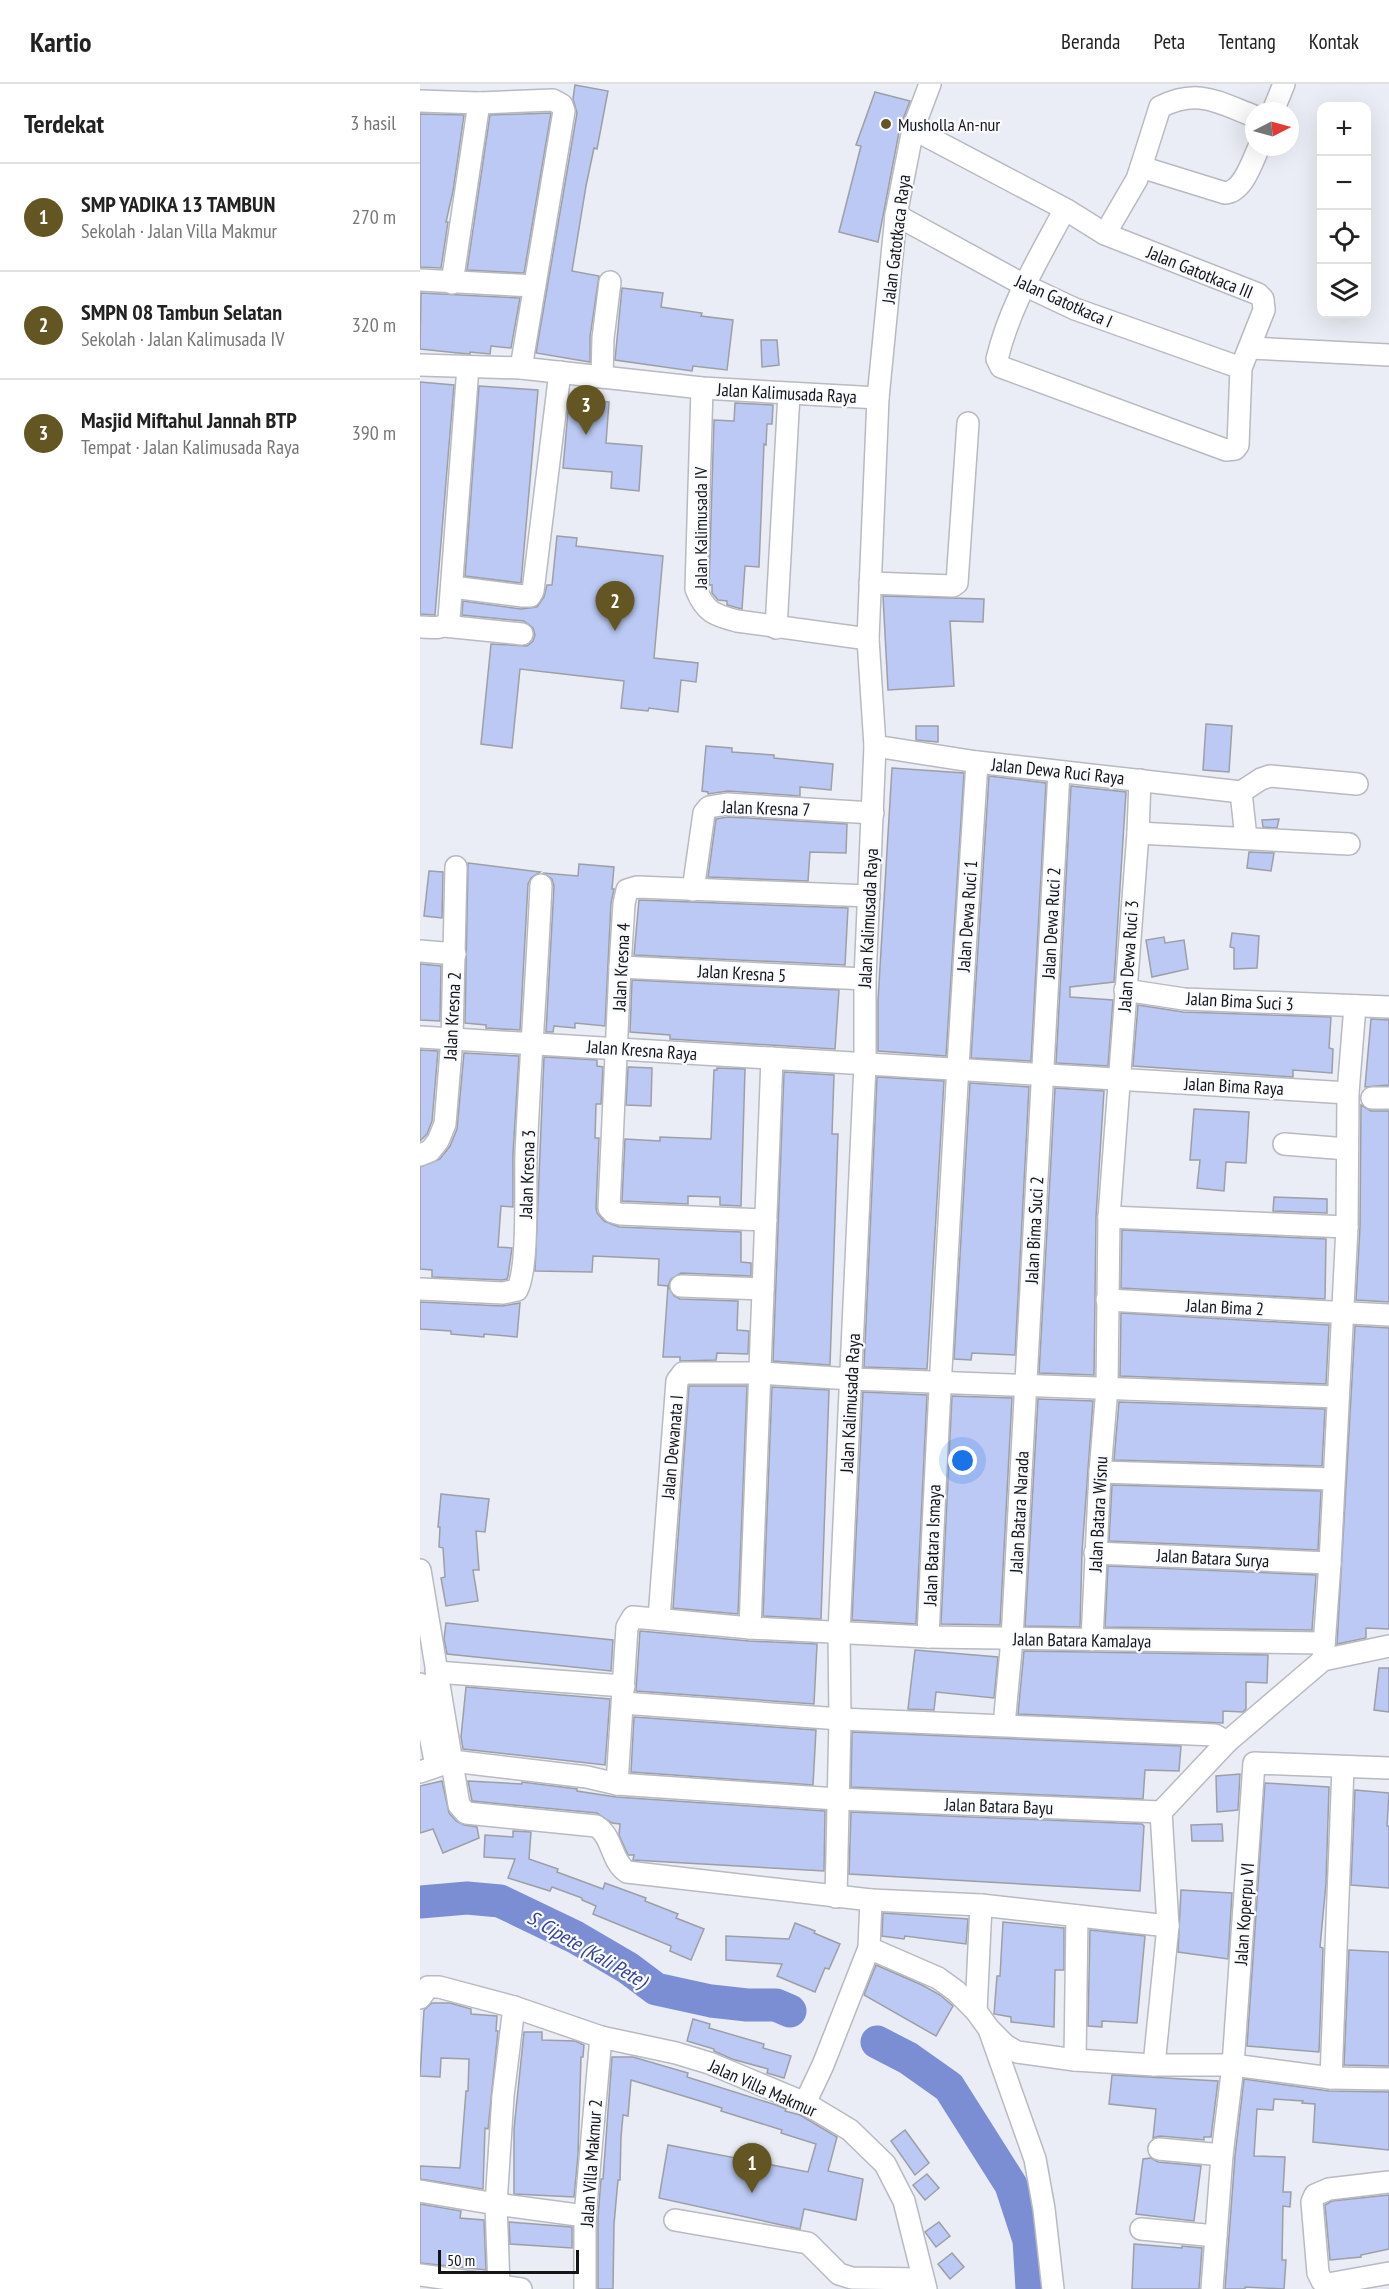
<!DOCTYPE html>
<html lang="id">
<meta charset="utf-8">
<style>
:root{--surface:#fff;--page:#f6f6f6;--text:#222;--muted:#767676;--line:#e0e0e0;--accent:#645623}
body{margin:0;font-family:"PT Sans Narrow",sans-serif;background:var(--page);color:var(--text)}
.controls{position:absolute;right:18px;top:18px;display:grid;overflow:hidden;border-radius:12px;box-shadow:0 6px 24px #0002}
.controls button{width:54px;height:54px;display:grid;place-items:center;padding:0;border:0;border-bottom:2px solid var(--line);background:var(--surface);color:var(--text);font:30px sans-serif}
.compass{position:absolute;left:825px;top:18px;width:54px;height:54px;border-radius:50%;background:var(--surface);box-shadow:0 6px 24px #0002;rotate:84deg}
.scale{position:absolute;left:18px;bottom:15px;width:141px;box-sizing:border-box;padding-left:6px;border:3px solid #151518;border-top:0;font-size:16px;line-height:21px;white-space:nowrap;color:#151518;-webkit-text-stroke:4px #f9fbfe;paint-order:stroke}
.you{position:absolute;left:543px;top:1377px;width:21px;height:21px;margin:-15px;border:4px solid #fff;border-radius:50%;background:#1a73e8;box-shadow:0 0 0 9px #1a73e833}
.badge{display:grid;place-items:center;width:39px;height:39px;border-radius:50%;background:var(--accent);color:#fff;font-size:20px;font-weight:700}
.pin{position:absolute;translate:-50% -50px;filter:drop-shadow(0 2px 3px #0008)}
.pin::after{content:'';position:absolute;top:32px;width:21px;height:18px;background:inherit;clip-path:polygon(0 0,100% 0,50% 100%)}
.list{margin:0;padding:0;list-style:none}
h2{display:flex;justify-content:space-between;align-items:center;height:78px;margin:0;padding:0 24px;font-size:26px}
h2 small{font-size:20px;font-weight:400;color:var(--muted)}
.list li{display:grid;grid-template-columns:39px 1fr auto;gap:18px;align-items:center;box-sizing:border-box;height:108px;padding:0 24px;border-top:2px solid var(--line)}
.list b{display:block;font-size:22px;white-space:nowrap}
.list p{margin:0;font-size:20px;white-space:nowrap;color:var(--muted)}
.list em{font-size:20px;font-style:normal;color:var(--muted)}
.icon{flex:none;width:33px;height:33px;fill:none;stroke:currentColor;stroke-width:2;stroke-linecap:round;stroke-linejoin:round}
.map{position:relative;flex:none;width:969px;height:2205px;overflow:hidden}
header{display:flex;align-items:center;gap:36px;box-sizing:border-box;height:84px;padding:0 30px;background:var(--surface);border-bottom:2px solid var(--line)}
header strong{font-size:28px}
nav{display:flex;gap:33px;margin-inline-start:auto;font-size:21px}
main{display:flex}
aside{flex:1;background:var(--surface)}
.map>svg:first-child{display:block}
.lines{fill:none;stroke-linecap:round;stroke-linejoin:round}
.river{stroke:#7b8ed3;stroke-width:33}
.building{fill:#bbc9f4;stroke:#9d9fa7;stroke-width:1.5}
.minor-casing{stroke:#b7bac1;stroke-width:24}
.minor{stroke:#fff;stroke-width:21}
.poi-dot{fill:#645623;stroke:#f9fbfe;stroke-width:2}
.labels{text-anchor:middle;dominant-baseline:central;stroke-width:4.5;stroke-linejoin:round;paint-order:stroke}
.poi-label{font-size:18px;fill:#151518;stroke:#f9fbfe;text-anchor:start}
.street-label{font-size:18px;fill:#151518;stroke:#f9fbfe}
.water-label{font-size:20px;font-style:italic;fill:#334294;stroke:#f9fbfe}
</style>
<header>
<strong>Kartio</strong>
<nav><a>Beranda</a><a>Peta</a><a>Tentang</a><a>Kontak</a></nav>
</header>
<main>
<aside>
<h2>Terdekat<small>3 hasil</small></h2>
<ul class="list">
<li><span class="badge">1</span><div><b>SMP YADIKA 13 TAMBUN</b><p>Sekolah · Jalan Villa Makmur</p></div><em>270 m</em></li>
<li><span class="badge">2</span><div><b>SMPN 08 Tambun Selatan</b><p>Sekolah · Jalan Kalimusada IV</p></div><em>320 m</em></li>
<li><span class="badge">3</span><div><b>Masjid Miftahul Jannah BTP</b><p>Tempat · Jalan Kalimusada Raya</p></div><em>390 m</em></li>
</ul>
</aside>
<div class="map">
<svg width="969" height="2205" viewBox="0 0 969 2205">
<rect width="100%" height="100%" fill="#eaedf5"/>
<g class="lines">
<g class="river">
<polyline points="0,1818 47,1814 80,1817 155,1853 208,1884 236,1905 291,1917 327,1921 356,1921 370,1927"/>
<polyline points="457,1958 488,1974 529,2003 591,2101 609,2156 612,2205"/>
</g>
</g>
<g class="building">
<polygon points="155,1 188,7 177,65 174,64 166,102 152,187 179,192 170,253 170,278 116,269 157,29 153,15"/>
<polygon points="455,8 490,17 480,43 458,158 419,148 441,62 436,61"/>
<polygon points="131,29 104,189 47,186 70,31"/>
<polygon points="0,30 44,31 33,107 26,138 28,138 21,184 0,183"/>
<polygon points="202,204 243,209 241,223 282,229 281,232 313,236 307,286 273,282 272,287 195,276"/>
<polygon points="1,209 100,214 91,264 71,262 70,270 50,268 50,270 38,269 0,265"/>
<polygon points="341,256 357,256 359,281 342,283"/>
<polygon points="0,298 34,301 15,531 0,530"/>
<polygon points="59,302 118,306 101,499 45,492"/>
<polygon points="149,316 189,318 186,359 222,362 219,407 191,404 192,388 143,384"/>
<polygon points="315,319 353,321 352,340 347,340 346,361 344,360 339,483 325,482 322,525 307,521 307,517 298,516 292,509 292,501 289,501 294,336 314,337"/>
<polygon points="137,452 157,454 156,462 243,472 234,574 278,579 276,598 261,596 258,628 229,624 228,627 201,624 204,597 100,585 92,664 61,660 71,560 107,562 113,557 115,551 113,544 104,537 42,531 43,517 101,525 117,523 124,513 127,501 132,501"/>
<polygon points="463,512 564,515 563,538 530,537 534,602 468,606"/>
<polygon points="786,640 812,642 809,688 783,686"/>
<polygon points="496,642 518,642 518,658 496,656"/>
<polygon points="286,662 312,664 312,668 354,671 354,674 413,680 411,706 380,703 380,712 308,707 288,710 288,708 282,707"/>
<polygon points="472,684 544,689 526,972 458,967 458,916"/>
<polygon points="569,692 626,699 611,977 551,974"/>
<polygon points="651,702 706,708 694,898 650,903 650,913 693,916 688,982 636,979"/>
<polygon points="308,733 427,740 426,769 390,768 388,797 288,793 296,735"/>
<polygon points="859,735 857,744 843,743 842,736"/>
<polygon points="829,768 854,769 851,787 827,784"/>
<polygon points="48,779 120,788 111,794 108,800 100,946 66,944 66,941 45,939"/>
<polygon points="159,780 194,783 192,805 194,805 191,819 185,942 155,939 155,944 134,942 133,948 126,948 134,802 132,795 123,789 158,792"/>
<polygon points="9,787 23,788 22,834 4,832"/>
<polygon points="219,816 428,824 425,881 214,871"/>
<polygon points="812,849 839,852 837,884 814,885 814,864 810,863"/>
<polygon points="744,853 745,859 764,856 768,885 732,893 726,856"/>
<polygon points="0,880 21,882 20,937 0,936"/>
<polygon points="212,896 419,906 415,965 250,955 250,951 210,948"/>
<polygon points="718,921 763,928 911,933 909,964 913,965 912,989 873,986 873,993 713,982"/>
<polygon points="951,935 969,936 969,1001 945,1003"/>
<polygon points="0,966 18,967 12,1037 7,1050 0,1057"/>
<polygon points="44,969 99,972 93,1070 93,1123 81,1122 78,1163 92,1164 88,1192 87,1195 82,1196 12,1193 12,1186 0,1185 0,1083 20,1075 30,1062 37,1045"/>
<polygon points="124,973 177,976 177,982 183,983 181,1020 176,1020 175,1054 179,1054 176,1124 177,1129 184,1137 199,1143 321,1148 321,1178 331,1179 331,1192 261,1189 251,1195 248,1202 254,1212 260,1215 318,1217 317,1246 329,1247 328,1270 297,1269 296,1276 260,1277 260,1273 243,1273 248,1202 238,1201 239,1175 173,1172 172,1188 115,1187"/>
<polygon points="208,983 232,984 231,1022 206,1021"/>
<polygon points="297,984 325,985 321,1122 300,1121 300,1113 268,1112 268,1120 202,1117 205,1055 240,1057 240,1053 291,1055 294,986 297,986"/>
<polygon points="364,988 414,991 412,1050 418,1050 410,1281 353,1277"/>
<polygon points="457,993 524,997 507,1285 444,1283"/>
<polygon points="550,999 609,1003 595,1271 552,1269 551,1276 534,1275"/>
<polygon points="635,1004 684,1007 676,1133 674,1291 619,1289"/>
<polygon points="941,1021 951,1027 969,1027 969,1218 936,1216 940,1143"/>
<polygon points="774,1025 829,1028 826,1079 806,1078 804,1107 777,1104 780,1076 770,1076"/>
<polygon points="854,1113 907,1115 907,1129 853,1127"/>
<polygon points="702,1146 906,1155 905,1215 701,1204"/>
<polygon points="0,1218 82,1222 100,1219 97,1253 64,1250 64,1253 31,1250 31,1247 0,1245"/>
<polygon points="701,1229 909,1241 906,1300 700,1292"/>
<polygon points="935,1242 969,1244 969,1545 946,1544 946,1554 917,1560"/>
<polygon points="269,1302 327,1302 318,1530 253,1524"/>
<polygon points="352,1303 409,1306 401,1535 343,1532"/>
<polygon points="443,1308 507,1311 496,1540 432,1536"/>
<polygon points="532,1312 592,1314 580,1541 521,1540"/>
<polygon points="618,1315 673,1317 662,1468 660,1543 605,1542"/>
<polygon points="699,1318 905,1325 902,1382 694,1376"/>
<polygon points="692,1401 901,1407 898,1466 689,1457"/>
<polygon points="21,1410 69,1415 65,1448 56,1447 59,1486 53,1486 58,1517 26,1522 21,1494 25,1493 23,1464 19,1463 20,1443 18,1443"/>
<polygon points="688,1482 896,1491 892,1546 685,1543"/>
<polygon points="26,1539 193,1556 191,1587 27,1570 24,1555"/>
<polygon points="220,1547 329,1557 397,1560 394,1620 216,1607"/>
<polygon points="495,1566 578,1573 574,1614 516,1608 514,1626 488,1625"/>
<polygon points="604,1567 848,1571 847,1599 826,1598 826,1625 823,1628 803,1627 803,1639 598,1630"/>
<polygon points="959,1584 969,1584 969,1628 954,1626"/>
<polygon points="46,1603 190,1615 185,1681 43,1665 41,1653"/>
<polygon points="214,1633 396,1646 393,1701 211,1688"/>
<polygon points="432,1648 761,1662 759,1687 725,1686 723,1715 431,1703"/>
<polygon points="820,1690 818,1726 797,1728 796,1692"/>
<polygon points="22,1697 29,1729 36,1737 44,1741 57,1743 59,1754 23,1769 13,1745 0,1749 0,1702"/>
<polygon points="48,1697 102,1700 102,1698 157,1705 157,1707 196,1713 405,1727 404,1787 213,1776 214,1771 208,1771 199,1751 200,1740 192,1739 177,1729 52,1717"/>
<polygon points="845,1699 909,1703 906,1799 900,1863 903,1864 899,1968 827,1962"/>
<polygon points="935,1706 969,1709 967,1742 969,1742 969,1804 931,1801"/>
<polygon points="431,1728 722,1740 724,1742 720,1807 429,1790"/>
<polygon points="802,1740 803,1757 772,1757 771,1741"/>
<polygon points="93,1747 111,1748 109,1775 138,1785 137,1788 183,1805 185,1799 226,1814 225,1817 258,1830 256,1834 284,1845 271,1876 250,1867 251,1862 173,1830 176,1822 162,1816 162,1814 132,1803 130,1807 88,1794 95,1775 64,1773 65,1751 93,1753"/>
<polygon points="761,1806 812,1809 808,1875 758,1868"/>
<polygon points="463,1829 548,1835 546,1860 485,1852 484,1855 462,1852"/>
<polygon points="583,1838 644,1844 644,1886 635,1886 634,1943 591,1938 591,1933 574,1930 577,1892 580,1892"/>
<polygon points="375,1839 395,1847 394,1849 420,1860 409,1885 405,1884 395,1908 357,1892 362,1880 306,1876 306,1852 369,1855"/>
<polygon points="670,1846 725,1852 717,1939 682,1937 682,1943 668,1942"/>
<polygon points="929,1866 969,1868 969,1982 924,1981"/>
<polygon points="456,1881 502,1901 520,1911 533,1922 516,1952 444,1911"/>
<polygon points="12,1919 30,1919 51,1925 51,1930 77,1932 76,1947 78,1947 68,2045 65,2044 63,2105 0,2095 0,2082 40,2084 46,2007 48,2007 49,1975 21,1974 20,1993 0,1992 4,1926"/>
<polygon points="273,1935 290,1940 289,1944 344,1960 343,1964 371,1972 364,1994 347,1989 348,1985 312,1975 294,1967 294,1965 267,1957"/>
<polygon points="104,1948 122,1948 122,1956 155,1957 164,1961 163,1973 161,1973 158,2071 154,2113 94,2110 94,2045"/>
<polygon points="192,1973 213,1973 268,1989 267,1993 356,2021 366,2025 365,2027 380,2031 417,2053 408,2087 443,2095 436,2136 384,2125 380,2145 239,2114 248,2061 388,2088 396,2060 361,2049 362,2046 301,2027 302,2024 280,2017 211,1996 208,2032 203,2031 201,2053 200,2096 198,2096 194,2140 193,2205 178,2205 178,2133 181,2095 183,2095"/>
<polygon points="692,1991 798,1997 791,2053 784,2053 784,2056 740,2052 733,2054 736,2025 689,2020"/>
<polygon points="824,1995 909,2007 969,2008 969,2066 893,2058 895,2020 882,2019 883,2017 854,2015 853,2026 837,2025 834,2072 865,2073 863,2108 871,2108 870,2123 863,2122 862,2176 866,2176 864,2205 825,2203 825,2205 805,2205 815,2072"/>
<polygon points="485,2046 509,2079 495,2091 471,2057"/>
<polygon points="731,2074 738,2078 781,2082 774,2137 716,2130 723,2075"/>
<polygon points="507,2090 519,2104 505,2116 493,2101"/>
<polygon points="969,2111 969,2165 941,2171 941,2173 910,2176 905,2121 912,2117"/>
<polygon points="0,2120 41,2127 40,2134 64,2136 66,2186 0,2179"/>
<polygon points="89,2138 152,2143 152,2164 90,2160"/>
<polygon points="519,2138 530,2152 516,2163 505,2148"/>
<polygon points="714,2160 762,2164 762,2162 782,2164 779,2205 712,2205"/>
<polygon points="532,2169 544,2183 530,2195 518,2180"/>
</g>
<g class="lines">
<g class="minor-casing">
<g id="minor">
<polyline points="0,17 59,19 133,16 142,21 144,27 101,284"/>
<polyline points="853,27 864,0"/>
<path d="M493,45l152,80 40,25 153,60 5,5 1,11 -23,58 -3,77 -3,4 -9,1 -225,-83 -4,-8c13,-54 42,-101 68,-150"/>
<path d="M721,83l19,-60c38,-19 57,-5 94,9"/>
<polyline points="476,131 604,201 655,225 821,284"/>
<path d="M685,150l32,-55 4,-12 84,26c18,-1 27,-31 34,-46"/>
<polyline points="0,196 114,202"/>
<polyline points="32,199 59,19"/>
<polyline points="830,264 969,271"/>
<polyline points="0,281 101,284 282,304 458,314"/>
<polyline points="182,293 183,254 190,198"/>
<path d="M282,304l-6,201c9,23 18,26 41,32l131,18"/>
<polyline points="450,499 533,502 537,499 548,339"/>
<polyline points="32,503 103,512 110,512 113,507 140,288"/>
<polyline points="24,542 102,550"/>
<path d="M0,543c11,0 24,4 29,-8l19,-252"/>
<polyline points="356,544 369,310"/>
<polyline points="455,662 557,678 821,708"/>
<polyline points="821,708 841,695 850,692 937,700"/>
<polyline points="821,708 826,754"/>
<polyline points="718,749 929,760"/>
<polyline points="273,806 284,729 289,723 307,720 453,729"/>
<polyline points="0,867 35,870"/>
<polyline points="200,883 445,895"/>
<polyline points="705,906 764,915 969,923"/>
<polyline points="0,953 928,1009"/>
<polyline points="952,1014 969,1014"/>
<polyline points="864,1060 927,1065"/>
<polyline points="0,1071 10,1067 18,1057 25,1040 32,955 36,783"/>
<polyline points="689,1133 927,1143"/>
<polyline points="346,1136 200,1130 193,1128 189,1124 200,883 204,820 207,806 217,803 449,812"/>
<polyline points="261,1202 343,1205"/>
<path d="M0,1205l83,4 14,-3c12,-22 8,-107 9,-136 4,-90 11,-179 15,-269"/>
<polyline points="687,1216 969,1231"/>
<polyline points="680,1388 914,1395"/>
<polyline points="675,1469 910,1479"/>
<path d="M0,1486l39,235 7,8 130,13c17,10 15,36 31,46l244,28 -2,48 -46,117 -18,38"/>
<polyline points="239,1534 257,1297 263,1289 340,1289 431,1295 918,1313"/>
<polyline points="330,1544 352,974"/>
<path d="M508,1553c13,-292 30,-583 49,-875"/>
<polyline points="672,1556 680,1388 687,1304 689,1133 718,749 720,696"/>
<polyline points="903,1576 910,1479 927,1143 928,1009 935,922"/>
<polyline points="16,1588 204,1602"/>
<polyline points="0,1600 16,1682"/>
<polyline points="203,1619 420,1635 795,1651 807,1658"/>
<polyline points="584,1641 592,1555 639,688"/>
<polyline points="0,1688 32,1677 167,1693 197,1700 417,1715 741,1728"/>
<polyline points="197,1700 207,1543 213,1533 330,1544 508,1553 904,1559"/>
<polyline points="416,1813 420,1635 419,1549 445,980 445,895 455,662 448,555 458,314 476,131 493,45 510,0"/>
<polyline points="451,1816 561,1821 748,1842"/>
<polyline points="449,1864 518,1894 536,1907 556,1927 569,1945 585,1961 597,1968 655,1976 734,1981 813,1981 911,1994 969,1995"/>
<polyline points="0,1914 8,1903 19,1903 94,1923 181,1953 256,1969 289,1979 385,2019 430,2046 465,2080 484,2117 506,2205"/>
<polyline points="556,1927 561,1821"/>
<polyline points="570,1948 615,2075 624,2125 633,2205"/>
<polyline points="655,1976 657,1832"/>
<polyline points="734,1981 748,1842 741,1728 807,1658 903,1576 969,1562"/>
<polyline points="911,1994 923,1683"/>
<polyline points="739,2065 802,2071"/>
<polyline points="969,2098 909,2105 895,2111 892,2118 898,2189 902,2197 908,2200 969,2189"/>
<polyline points="0,2107 76,2120 165,2132"/>
<polyline points="255,2136 388,2159 419,2190 432,2194 503,2195"/>
<polyline points="721,2145 796,2152"/>
<polyline points="0,2191 101,2205"/>
<polyline points="79,2202 76,2120 83,2012 94,1923"/>
<polyline points="165,2205 165,2132 181,1953"/>
<polyline points="792,2205 802,2071 813,1981 834,1679 969,1684"/>
</g>
</g>
<use href="#minor" class="minor"/>
</g>
<circle class="poi-dot" cx="466" cy="40" r="6"/>
<g class="labels">
<g class="poi-label">
<text x="478" y="40">Musholla An-nur</text>
</g>
<g class="street-label">
<text transform="translate(476 155) rotate(-83)">Jalan Gatotkaca Raya</text>
<text transform="translate(780 188) rotate(22)">Jalan Gatotkaca III</text>
<text transform="translate(644 217) rotate(24)">Jalan Gatotkaca I</text>
<text transform="translate(367 309) rotate(3)">Jalan Kalimusada Raya</text>
<text transform="translate(280 444) rotate(-90)">Jalan Kalimusada IV</text>
<text transform="translate(638 687) rotate(6)">Jalan Dewa Ruci Raya</text>
<text transform="translate(346 724) rotate(2)">Jalan Kresna 7</text>
<text transform="translate(547 832) rotate(-86)">Jalan Dewa Ruci 1</text>
<text transform="translate(448 834) rotate(-87)">Jalan Kalimusada Raya</text>
<text transform="translate(631 839) rotate(-87)">Jalan Dewa Ruci 2</text>
<text transform="translate(708 872) rotate(-86)">Jalan Dewa Ruci 3</text>
<text transform="translate(201 883) rotate(-87)">Jalan Kresna 4</text>
<text transform="translate(322 889) rotate(3)">Jalan Kresna 5</text>
<text transform="translate(820 917) rotate(3)">Jalan Bima Suci 3</text>
<text transform="translate(32 932) rotate(-87)">Jalan Kresna 2</text>
<text transform="translate(222 966) rotate(4)">Jalan Kresna Raya</text>
<text transform="translate(814 1002) rotate(3)">Jalan Bima Raya</text>
<text transform="translate(107 1090) rotate(-88)">Jalan Kresna 3</text>
<text transform="translate(614 1146) rotate(-87)">Jalan Bima Suci 2</text>
<text transform="translate(805 1223) rotate(3)">Jalan Bima 2</text>
<text transform="translate(430 1319) rotate(-87)">Jalan Kalimusada Raya</text>
<text transform="translate(252 1363) rotate(-85)">Jalan Dewanata I</text>
<text transform="translate(599 1428) rotate(-87)">Jalan Batara Narada</text>
<text transform="translate(678 1430) rotate(-87)">Jalan Batara Wisnu</text>
<text transform="translate(512 1461) rotate(-88)">Jalan Batara Ismaya</text>
<text transform="translate(793 1474) rotate(3)">Jalan Batara Surya</text>
<text transform="translate(662 1556) rotate(1)">Jalan Batara KamaJaya</text>
<text transform="translate(579 1722) rotate(2)">Jalan Batara Bayu</text>
<text transform="translate(824 1830) rotate(-86)">Jalan Koperpu VI</text>
<text transform="translate(343 2004) rotate(24)">Jalan Villa Makmur</text>
<text transform="translate(171 2079) rotate(-86)">Jalan Villa Makmur 2</text>
</g>
<g class="water-label">
<text transform="translate(167 1865) rotate(30)">S. Cipete (Kali Pete)</text>
</g>
</g>
</svg>
<div class="controls">
<button>+</button>
<button>−</button>
<button><svg class="icon" aria-label="locate" viewBox="0 0 24 24"><circle cx="12" cy="12" r="6"/><path d="M12 2v4M12 18v4M2 12h4M18 12h4"/></svg></button>
<button><svg class="icon" aria-label="layers" viewBox="0 0 24 24"><path d="M12 4l9 5-9 5-9-5zM3 14l9 5 9-5"/></svg></button>
</div>
<svg class="compass" viewBox="-18 -18 36 36"><path d="M0-13l5 13h-10z" fill="#e53935"/><path d="M0 13l5-13h-10z" fill="#767676"/></svg>
<div class="scale">50 m</div>
<div class="you"></div>
<div class="pin badge" style="left:332px;top:2109px">1</div>
<div class="pin badge" style="left:195px;top:547px">2</div>
<div class="pin badge" style="left:166px;top:351px">3</div>
</div>
</main>
